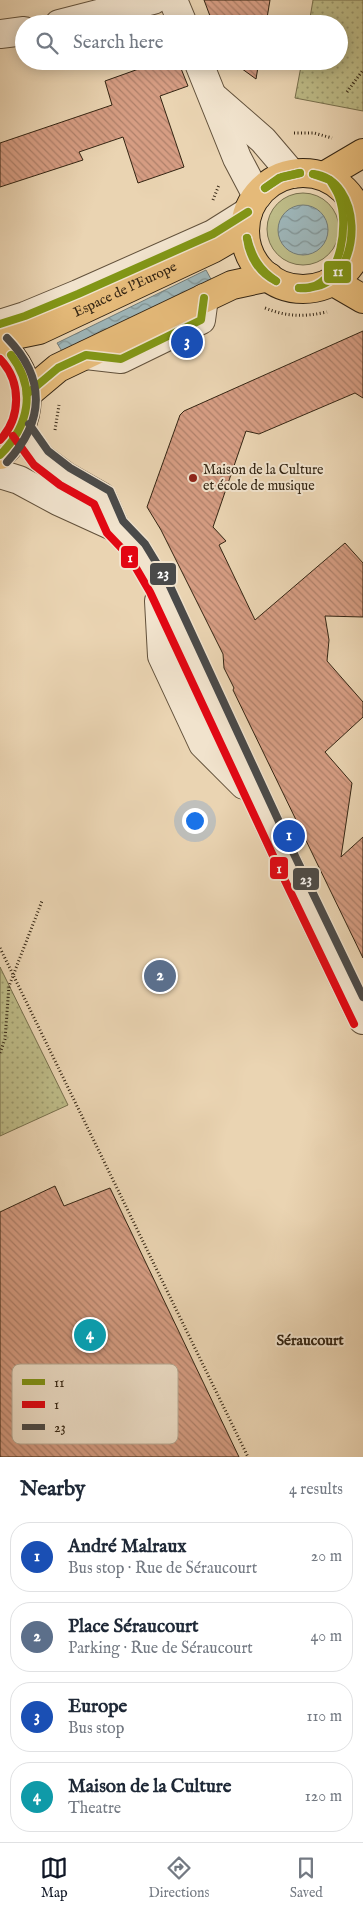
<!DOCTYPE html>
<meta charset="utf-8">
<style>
:root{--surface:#fff;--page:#f2f2f3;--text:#1f2937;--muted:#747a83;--line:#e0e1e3;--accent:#111827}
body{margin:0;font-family:"IM FELL English",serif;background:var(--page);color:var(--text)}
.you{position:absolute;left:194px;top:820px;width:18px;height:18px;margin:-12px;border:4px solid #fff;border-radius:50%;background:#1a73e8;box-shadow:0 0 0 8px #1a73e833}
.badge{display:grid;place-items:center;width:32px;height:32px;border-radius:50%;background:var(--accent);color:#fff;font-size:16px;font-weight:700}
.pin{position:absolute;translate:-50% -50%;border:2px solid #fff;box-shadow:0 1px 5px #0006}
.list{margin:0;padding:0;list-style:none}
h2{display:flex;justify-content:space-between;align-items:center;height:65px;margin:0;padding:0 20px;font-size:21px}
h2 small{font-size:16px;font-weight:400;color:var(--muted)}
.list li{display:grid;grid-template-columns:32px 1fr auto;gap:15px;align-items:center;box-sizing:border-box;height:70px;margin:0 10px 10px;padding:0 10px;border:1px solid var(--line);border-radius:20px}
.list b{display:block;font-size:19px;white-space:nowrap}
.list p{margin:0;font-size:16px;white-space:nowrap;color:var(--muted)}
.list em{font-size:16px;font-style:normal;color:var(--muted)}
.icon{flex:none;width:28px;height:28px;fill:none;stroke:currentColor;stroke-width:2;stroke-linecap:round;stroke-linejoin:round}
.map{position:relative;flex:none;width:363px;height:1457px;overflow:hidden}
.search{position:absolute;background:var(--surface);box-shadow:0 2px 12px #0003;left:15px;right:15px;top:15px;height:55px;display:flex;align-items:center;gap:12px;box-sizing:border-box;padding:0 18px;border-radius:28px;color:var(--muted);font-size:19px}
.sheet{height:385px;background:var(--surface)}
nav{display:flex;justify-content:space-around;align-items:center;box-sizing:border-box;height:70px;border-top:1px solid var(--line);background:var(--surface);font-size:14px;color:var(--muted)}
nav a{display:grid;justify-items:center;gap:2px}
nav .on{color:var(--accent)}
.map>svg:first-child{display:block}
.grass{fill:#bdbb87;stroke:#78704d}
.park{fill:url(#park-dots);stroke:#78704d}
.water{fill:url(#water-waves);stroke:#737b76}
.building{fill:url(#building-back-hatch);stroke:#342513}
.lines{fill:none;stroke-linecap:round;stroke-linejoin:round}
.minor-casing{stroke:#62513b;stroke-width:30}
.major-casing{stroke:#342513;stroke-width:30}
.path{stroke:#342513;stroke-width:3;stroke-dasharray:1 2.5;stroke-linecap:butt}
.minor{stroke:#f1e3cd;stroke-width:28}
.major{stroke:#e5ba79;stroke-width:28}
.bus-1-casing{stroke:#f1e3cd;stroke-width:11}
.bus-2-casing{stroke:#f1e3cd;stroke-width:11}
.bus-3-casing{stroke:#f1e3cd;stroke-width:11}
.bus-1{stroke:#819616;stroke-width:8}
.bus-2{stroke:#e30613;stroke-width:8}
.bus-3{stroke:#4a4a49;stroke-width:8}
.poi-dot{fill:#8f2418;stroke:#f1e3cd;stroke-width:2}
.labels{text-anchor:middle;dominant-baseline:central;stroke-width:4;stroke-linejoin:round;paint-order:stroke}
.street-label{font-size:14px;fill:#342513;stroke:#f1e3cd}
.poi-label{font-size:14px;fill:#342513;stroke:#f1e3cd;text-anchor:start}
.neighbourhood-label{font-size:15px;font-weight:bold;fill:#342513;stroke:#f1e3cd}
.key{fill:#f1e3cd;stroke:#b8aa95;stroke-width:1}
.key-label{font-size:14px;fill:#342513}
.line-badge{stroke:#f1e3cd;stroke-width:2}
.badge-label{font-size:14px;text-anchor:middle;font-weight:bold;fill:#fff}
</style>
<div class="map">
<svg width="363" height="1457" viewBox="0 0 363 1457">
<defs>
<pattern id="park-dots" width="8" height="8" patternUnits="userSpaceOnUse" patternTransform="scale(1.25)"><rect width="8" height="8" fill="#bdbb87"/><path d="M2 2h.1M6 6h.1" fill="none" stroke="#9a986d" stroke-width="1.8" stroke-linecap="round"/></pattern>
<pattern id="water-waves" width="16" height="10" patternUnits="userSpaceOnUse" patternTransform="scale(1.25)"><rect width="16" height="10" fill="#9db5b8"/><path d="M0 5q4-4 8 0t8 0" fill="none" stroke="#819394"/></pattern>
<pattern id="building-back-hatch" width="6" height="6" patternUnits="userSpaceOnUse" patternTransform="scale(1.25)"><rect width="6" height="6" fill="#d69d83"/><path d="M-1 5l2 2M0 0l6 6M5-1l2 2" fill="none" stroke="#ae806a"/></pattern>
</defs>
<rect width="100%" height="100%" fill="#ead4b2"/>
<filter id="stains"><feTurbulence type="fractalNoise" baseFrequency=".004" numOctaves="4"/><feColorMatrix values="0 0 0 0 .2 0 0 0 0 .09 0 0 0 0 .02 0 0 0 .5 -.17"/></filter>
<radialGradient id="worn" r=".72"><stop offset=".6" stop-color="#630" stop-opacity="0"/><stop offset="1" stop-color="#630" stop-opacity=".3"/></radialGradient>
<circle class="grass" cx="303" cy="229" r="36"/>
<g class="park">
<polygon points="313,0 363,0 363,111 295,98 302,61 339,61 339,24 309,24"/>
<polygon points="0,967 68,1105 0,1136"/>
</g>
<g class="water">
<circle cx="303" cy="230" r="25"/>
<polygon points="206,270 212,281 63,353 57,343"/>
</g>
<g class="building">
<polygon points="204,0 270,0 266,24 213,24"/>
<polygon points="161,61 178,61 188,86 160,96 184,167 138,183 123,137 79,152 83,160 0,187 0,143 112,105 105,81"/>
<polygon points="232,61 259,61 256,79 234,63"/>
<polygon points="363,331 363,398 355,393 259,434 246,431 213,527 226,541 219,545 255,620 345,543 363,563 363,617 325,616 329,640 327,661 363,702 363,717 325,752 352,783 341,857 363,837 363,958 233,690 234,688 224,668 223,654 161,530 147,507 180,415 184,411"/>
<polygon points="55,1186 64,1206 110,1188 239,1457 0,1457 0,1212"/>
</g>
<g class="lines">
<g class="minor-casing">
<g id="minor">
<polyline points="173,0 183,24"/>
<polyline points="59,24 153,0"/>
<polyline points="0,34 24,31"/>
<polyline points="198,61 237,158 257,196"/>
<polyline points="216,99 263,140 292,174"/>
<polyline points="0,324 25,316 78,294 213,234 248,212"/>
<polyline points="86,355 121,359 201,320 204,298"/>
<polyline points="21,430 41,458 65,476 102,497 115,527 137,550 159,587 285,858 363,1020"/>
<polyline points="0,474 19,480 58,501 115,527"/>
<polyline points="159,601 162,656 203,744 244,785"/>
</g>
</g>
<g class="major-casing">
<g id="major">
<circle cx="303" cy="231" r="58"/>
<polyline points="324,176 363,153"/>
<polyline points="332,281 363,299"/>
<path id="s1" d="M0,338l39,-8 173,-81 33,-19"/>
<path d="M0,345c36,30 35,79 0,110"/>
<polyline points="27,394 58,368 232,285 269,277"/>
</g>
</g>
<g class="path">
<polyline points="347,92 363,70"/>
<polyline points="294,133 314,133 332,138"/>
<polyline points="213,200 219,185"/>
<path d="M265,308c22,9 39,9 62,4"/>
<polyline points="55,430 59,405"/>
<polyline points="0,948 248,1457"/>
<polyline points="0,1053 5,1039 9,986 42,901"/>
</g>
<use href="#minor" class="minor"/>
<use href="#major" class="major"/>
<g class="bus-1-casing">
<g id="bus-1">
<polyline points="265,188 279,178 300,173"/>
<polyline points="265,188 282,177 300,173"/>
<path d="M247,238c5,19 12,32 29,43"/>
<path d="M247,238c2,18 12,35 29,43"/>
<path d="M299,288c8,1 14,-1 22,-3 42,-16 42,-105 -8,-111"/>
<path d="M299,288c3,0 8,0 12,-1 31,-8 38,-64 28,-90 -2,-6 -6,-11 -9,-17l-17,-6"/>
<polyline points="0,324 25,316 78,294 213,234 248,212"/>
<polyline points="27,394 58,368 86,355 121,359 201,320 204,298"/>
<path d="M0,455c29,-29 37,-66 11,-100"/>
</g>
</g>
<g class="bus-2-casing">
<g id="bus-2">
<path d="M0,359c22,23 21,59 0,81"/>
<polyline points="13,436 34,465 60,485 94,504 107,533 129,556 150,592 276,862 354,1024"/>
</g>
</g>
<g class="bus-3-casing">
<g id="bus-3">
<path d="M7,338c39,40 38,83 0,124"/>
<polyline points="29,424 48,451 70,468 110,491 123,521 145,544 168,582 294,854 363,997"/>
</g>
</g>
<use href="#bus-1" class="bus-1"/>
<use href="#bus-2" class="bus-2"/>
<use href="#bus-3" class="bus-3"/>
</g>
<circle class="poi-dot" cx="193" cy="478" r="5"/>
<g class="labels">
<g class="street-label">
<text stroke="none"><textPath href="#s1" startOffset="135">Espace de l'Europe</textPath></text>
</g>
<g class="poi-label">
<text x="203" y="470">Maison de la Culture<tspan x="203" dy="16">et école de musique</tspan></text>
</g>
<g class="neighbourhood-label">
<text x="310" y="1340">Séraucourt</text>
</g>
</g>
<rect x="12" y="1364" width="166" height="80" rx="8" class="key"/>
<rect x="22" y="1379" width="23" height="6" fill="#819616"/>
<rect x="22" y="1401" width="23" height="7" fill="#e30613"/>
<rect x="22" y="1424" width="23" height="6" fill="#4a4a49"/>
<g class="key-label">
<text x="54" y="1387">11</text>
<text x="54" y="1409">1</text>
<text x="54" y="1432">23</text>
</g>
<g class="line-badge">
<rect x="323" y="260" width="29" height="24" rx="5" fill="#819616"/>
<rect x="120" y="545" width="19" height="24" rx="5" fill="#e30613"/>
<rect x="149" y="562" width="28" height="24" rx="5" fill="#4a4a49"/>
<rect x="269" y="856" width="20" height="24" rx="5" fill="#e30613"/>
<rect x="292" y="867" width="28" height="24" rx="5" fill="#4a4a49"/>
</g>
<g class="badge-label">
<text x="338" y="276">11</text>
<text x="130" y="562">1</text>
<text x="163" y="578">23</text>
<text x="279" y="873">1</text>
<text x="306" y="884">23</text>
</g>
<rect width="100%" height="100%" filter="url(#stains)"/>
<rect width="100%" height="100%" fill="url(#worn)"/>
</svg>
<div class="you"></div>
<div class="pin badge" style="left:289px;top:836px;background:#1a4fb4">1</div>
<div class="pin badge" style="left:160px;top:976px;background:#5c6f8a">2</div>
<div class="pin badge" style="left:187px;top:342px;background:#1a4fb4">3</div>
<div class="pin badge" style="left:90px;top:1335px;background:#0f9aa8">4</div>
<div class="search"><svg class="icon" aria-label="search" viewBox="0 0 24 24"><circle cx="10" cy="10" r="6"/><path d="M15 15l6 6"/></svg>Search here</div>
</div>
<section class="sheet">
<h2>Nearby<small>4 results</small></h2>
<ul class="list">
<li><span class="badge" style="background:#1a4fb4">1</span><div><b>André Malraux</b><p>Bus stop · Rue de Séraucourt</p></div><em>20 m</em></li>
<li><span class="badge" style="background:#5c6f8a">2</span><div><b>Place Séraucourt</b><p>Parking · Rue de Séraucourt</p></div><em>40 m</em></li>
<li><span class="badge" style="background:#1a4fb4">3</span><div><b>Europe</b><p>Bus stop</p></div><em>110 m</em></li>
<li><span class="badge" style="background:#0f9aa8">4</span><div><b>Maison de la Culture</b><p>Theatre</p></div><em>120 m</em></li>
</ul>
</section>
<nav>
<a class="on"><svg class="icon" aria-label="map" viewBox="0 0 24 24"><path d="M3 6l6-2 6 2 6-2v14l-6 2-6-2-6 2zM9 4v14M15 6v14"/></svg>Map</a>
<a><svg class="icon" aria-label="directions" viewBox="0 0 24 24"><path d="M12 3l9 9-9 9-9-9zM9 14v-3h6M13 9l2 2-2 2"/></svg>Directions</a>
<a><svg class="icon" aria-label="saved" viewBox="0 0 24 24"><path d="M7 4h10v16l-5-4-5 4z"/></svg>Saved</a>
</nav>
